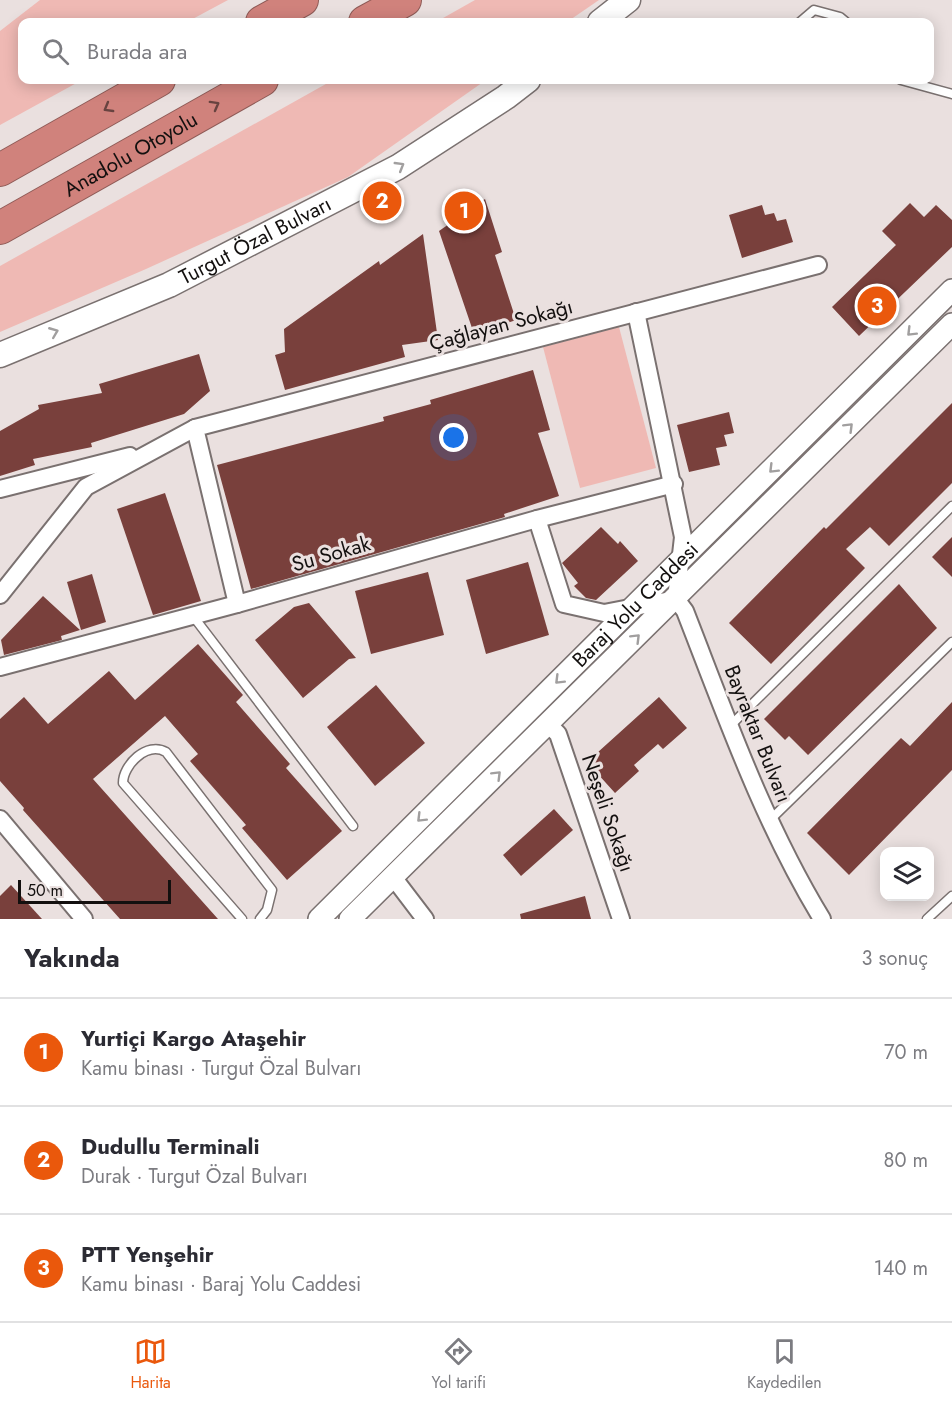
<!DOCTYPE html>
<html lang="tr">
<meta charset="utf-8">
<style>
:root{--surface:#fff;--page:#f7f7f7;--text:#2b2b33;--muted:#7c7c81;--line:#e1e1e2;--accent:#ea580c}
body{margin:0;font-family:Jost,sans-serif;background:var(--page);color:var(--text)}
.controls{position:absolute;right:18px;bottom:18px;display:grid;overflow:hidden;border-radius:12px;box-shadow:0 3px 15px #0003}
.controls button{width:54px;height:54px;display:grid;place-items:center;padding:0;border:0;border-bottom:2px solid var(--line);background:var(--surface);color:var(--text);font:30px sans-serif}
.scale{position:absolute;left:18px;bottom:15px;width:153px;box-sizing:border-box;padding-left:6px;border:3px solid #13100f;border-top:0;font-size:16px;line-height:21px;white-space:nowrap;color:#13100f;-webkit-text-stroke:4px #eae0df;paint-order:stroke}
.you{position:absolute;left:454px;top:438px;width:21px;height:21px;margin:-15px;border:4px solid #fff;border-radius:50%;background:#1a73e8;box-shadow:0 0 0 9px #1a73e833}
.badge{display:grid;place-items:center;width:39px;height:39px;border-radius:50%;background:var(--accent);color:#fff;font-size:20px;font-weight:700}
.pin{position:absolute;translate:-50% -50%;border:3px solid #fff;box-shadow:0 2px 6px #0006}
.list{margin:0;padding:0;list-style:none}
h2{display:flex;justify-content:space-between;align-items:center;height:78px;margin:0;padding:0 24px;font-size:26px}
h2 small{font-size:20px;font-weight:400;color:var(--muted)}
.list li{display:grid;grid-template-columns:39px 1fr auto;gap:18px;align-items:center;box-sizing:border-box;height:108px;padding:0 24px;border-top:2px solid var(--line)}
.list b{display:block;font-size:22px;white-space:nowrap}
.list p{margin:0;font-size:20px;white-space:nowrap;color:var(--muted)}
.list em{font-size:20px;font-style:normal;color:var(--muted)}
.icon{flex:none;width:33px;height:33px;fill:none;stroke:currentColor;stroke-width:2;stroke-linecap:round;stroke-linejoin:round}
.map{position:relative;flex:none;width:952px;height:919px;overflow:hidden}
.search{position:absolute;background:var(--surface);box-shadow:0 3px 15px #0003;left:18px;right:18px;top:18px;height:66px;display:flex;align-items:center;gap:15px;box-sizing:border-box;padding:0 21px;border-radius:12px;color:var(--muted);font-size:22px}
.sheet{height:402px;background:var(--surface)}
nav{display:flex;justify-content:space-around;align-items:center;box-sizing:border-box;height:84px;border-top:2px solid var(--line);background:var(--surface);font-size:16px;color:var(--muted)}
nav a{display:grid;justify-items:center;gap:3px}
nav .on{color:var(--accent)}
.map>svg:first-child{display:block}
.green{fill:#efb9b4}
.building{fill:#79403c}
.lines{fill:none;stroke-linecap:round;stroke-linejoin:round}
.service-casing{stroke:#7a7170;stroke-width:11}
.minor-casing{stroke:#7a7170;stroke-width:20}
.tertiary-casing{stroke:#7a7170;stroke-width:24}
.secondary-casing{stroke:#7a7170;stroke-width:27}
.motorway-casing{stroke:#8e5a56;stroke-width:34}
.service{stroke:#fff;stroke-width:8}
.minor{stroke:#fff;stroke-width:16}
.tertiary{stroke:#fff;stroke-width:21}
.secondary{stroke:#fff;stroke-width:24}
.motorway{stroke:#d0827c;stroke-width:32}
.oneway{stroke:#684340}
.oneway2{stroke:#a19f9f}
.labels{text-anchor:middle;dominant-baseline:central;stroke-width:6;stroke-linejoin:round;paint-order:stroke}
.street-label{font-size:21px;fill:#13100f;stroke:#eae0df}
</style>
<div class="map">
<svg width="952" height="919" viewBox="0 0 952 919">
<rect width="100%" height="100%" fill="#eae0df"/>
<g class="green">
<polygon points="40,0 228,0 187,22 22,22 22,80 82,80 0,125 0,31"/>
<polygon points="475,0 599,0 567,22 436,22"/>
<polygon points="333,80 486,80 348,177 146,269 0,332 0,266"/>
<polygon points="619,327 656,468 580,488 543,347"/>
</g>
<g class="building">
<polygon points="485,199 502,252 495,255 516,320 474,334 439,231"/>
<polygon points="910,203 924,217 936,205 952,220 952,247 859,336 832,307 896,245 882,231"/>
<polygon points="762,205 765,215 774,213 777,221 786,219 793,242 742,258 729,215"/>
<polygon points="423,234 438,340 402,345 405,357 285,390 275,355 285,352 284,329 379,261 380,265"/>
<polygon points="199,354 210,391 184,414 91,443 92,447 33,459 35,465 0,476 0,431 39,409 38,405 102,393 99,384"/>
<polygon points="533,370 550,430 538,433 559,496 504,514 505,517 251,589 217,465 384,421 383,417 431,404 430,400"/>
<polygon points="952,403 952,483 889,546 870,527 846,549 865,568 771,664 729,623 824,527 826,529"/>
<polygon points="729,412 734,433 724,435 727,446 716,448 720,465 689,472 677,425"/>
<polygon points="165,493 201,601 153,615 117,509"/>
<polygon points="601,527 618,544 620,541 638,561 596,600 586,598 574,586 578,583 562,563"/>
<polygon points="952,537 952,577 932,557"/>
<polygon points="528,562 549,635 486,654 466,580"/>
<polygon points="428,572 444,635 371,654 355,591"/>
<polygon points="92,574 106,622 81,630 67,582"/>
<polygon points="899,584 937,628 808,755 789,736 785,740 764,719"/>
<polygon points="43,596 80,630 61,636 62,640 4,655 1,640"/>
<polygon points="309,603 356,658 349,659 303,698 255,640 294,607"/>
<polygon points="198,644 243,695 236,702 290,764 286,768 342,831 287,880 242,828 246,825 190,761 198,754 165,716 93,779 218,919 120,919 23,810 24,808 0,781 0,719 24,697 48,724 109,671 135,700"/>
<polygon points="376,685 425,743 375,786 327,727"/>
<polygon points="659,697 687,728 663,749 658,744 634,765 639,771 615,793 587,762"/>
<polygon points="952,702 952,770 849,875 807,833 901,738 910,746"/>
<polygon points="554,809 573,830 521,876 503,855"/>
<polygon points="11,885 42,919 0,919 0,896"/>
<polygon points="585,896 591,919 521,919 520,914"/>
</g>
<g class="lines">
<g class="service-casing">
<g id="service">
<polyline points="800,22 814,10 840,17 846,22"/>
<polyline points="901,80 952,94"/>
<polyline points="193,616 353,826"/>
<polyline points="730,726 952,506"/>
<polyline points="770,820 952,642"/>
<path d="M242,919l-119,-136c0,-18 24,-42 43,-31l106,138 -5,20 -7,9"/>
<polyline points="927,919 952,896"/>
</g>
</g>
<g class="minor-casing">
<g id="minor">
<path d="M636,312l47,225 -7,62 9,12c41,105 78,211 137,308"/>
<polyline points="0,489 130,456"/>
<polyline points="537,519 564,604 604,613 676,599"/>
<polyline points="0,595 86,487 195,428"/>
<polyline points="237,604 195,428 818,265"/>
<polyline points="0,667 237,604 537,519 674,484"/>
<polyline points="548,724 558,734 621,919"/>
<polyline points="0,819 84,919"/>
<polyline points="393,877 425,919"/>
</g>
</g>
<g class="tertiary-casing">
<g id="tertiary">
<path id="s1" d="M319,919l633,-629"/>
<polyline points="350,919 952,324"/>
</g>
</g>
<g class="secondary-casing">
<g id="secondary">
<polyline points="600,22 628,0"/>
<path id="s2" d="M0,355l169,-70 229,-118 108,-70 22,-17"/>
</g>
</g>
<g class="motorway-casing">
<g id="motorway">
<polyline points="262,22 302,0"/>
<polyline points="365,22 405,0"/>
<polyline points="0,170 159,80"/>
<path id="s3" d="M0,228l262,-148"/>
</g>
</g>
<use href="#service" class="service"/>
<use href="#minor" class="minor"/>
<use href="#tertiary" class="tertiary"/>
<use href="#secondary" class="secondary"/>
<use href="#motorway" class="motorway"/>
</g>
<defs><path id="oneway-chevron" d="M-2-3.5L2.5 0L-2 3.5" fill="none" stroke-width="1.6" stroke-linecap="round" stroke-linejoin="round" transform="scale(1.5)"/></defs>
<g class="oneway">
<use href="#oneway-chevron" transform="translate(215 105) rotate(-29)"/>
<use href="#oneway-chevron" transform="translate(108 108) rotate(150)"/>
</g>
<g class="oneway2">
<use href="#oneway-chevron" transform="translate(400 166) rotate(-31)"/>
<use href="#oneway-chevron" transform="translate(54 332) rotate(-22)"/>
<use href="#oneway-chevron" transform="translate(911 332) rotate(135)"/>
<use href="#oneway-chevron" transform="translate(849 427) rotate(-45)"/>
<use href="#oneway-chevron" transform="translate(773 469) rotate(135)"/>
<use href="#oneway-chevron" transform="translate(636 638) rotate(-45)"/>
<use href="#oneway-chevron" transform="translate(559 680) rotate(135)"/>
<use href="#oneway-chevron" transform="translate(497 775) rotate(-45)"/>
<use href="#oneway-chevron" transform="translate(421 818) rotate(135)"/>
</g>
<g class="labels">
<g class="street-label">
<text stroke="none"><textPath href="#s3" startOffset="150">Anadolu Otoyolu</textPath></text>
<text stroke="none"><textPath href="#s2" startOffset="280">Turgut Özal Bulvarı</textPath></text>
<text transform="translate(501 325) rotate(-15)">Çağlayan Sokağı</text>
<text transform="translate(331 554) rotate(-16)">Su Sokak</text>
<text stroke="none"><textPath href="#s1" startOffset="446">Baraj Yolu Caddesi</textPath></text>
<text transform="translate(758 734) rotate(68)">Bayraktar Bulvarı</text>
<text transform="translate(608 813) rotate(71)">Neşeli Sokağı</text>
</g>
</g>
</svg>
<div class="controls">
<button><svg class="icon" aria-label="layers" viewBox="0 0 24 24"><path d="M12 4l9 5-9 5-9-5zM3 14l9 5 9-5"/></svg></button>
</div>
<div class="scale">50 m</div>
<div class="you"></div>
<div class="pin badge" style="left:464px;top:211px">1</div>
<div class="pin badge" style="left:382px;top:201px">2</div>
<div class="pin badge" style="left:877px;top:306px">3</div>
<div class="search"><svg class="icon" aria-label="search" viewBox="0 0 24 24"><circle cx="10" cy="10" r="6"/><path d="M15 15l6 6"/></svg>Burada ara</div>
</div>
<section class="sheet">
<h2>Yakında<small>3 sonuç</small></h2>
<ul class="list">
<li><span class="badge">1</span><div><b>Yurtiçi Kargo Ataşehir</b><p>Kamu binası · Turgut Özal Bulvarı</p></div><em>70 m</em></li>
<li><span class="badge">2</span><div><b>Dudullu Terminali</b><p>Durak · Turgut Özal Bulvarı</p></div><em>80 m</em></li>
<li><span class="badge">3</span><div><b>PTT Yenşehir</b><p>Kamu binası · Baraj Yolu Caddesi</p></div><em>140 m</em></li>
</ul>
</section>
<nav>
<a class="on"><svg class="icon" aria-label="map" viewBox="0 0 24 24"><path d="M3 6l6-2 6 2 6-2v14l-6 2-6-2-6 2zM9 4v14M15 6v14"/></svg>Harita</a>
<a><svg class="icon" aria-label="directions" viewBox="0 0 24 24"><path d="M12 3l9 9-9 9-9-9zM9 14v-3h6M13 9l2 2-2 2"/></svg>Yol tarifi</a>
<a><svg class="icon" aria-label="saved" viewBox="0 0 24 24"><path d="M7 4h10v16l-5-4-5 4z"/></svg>Kaydedilen</a>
</nav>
